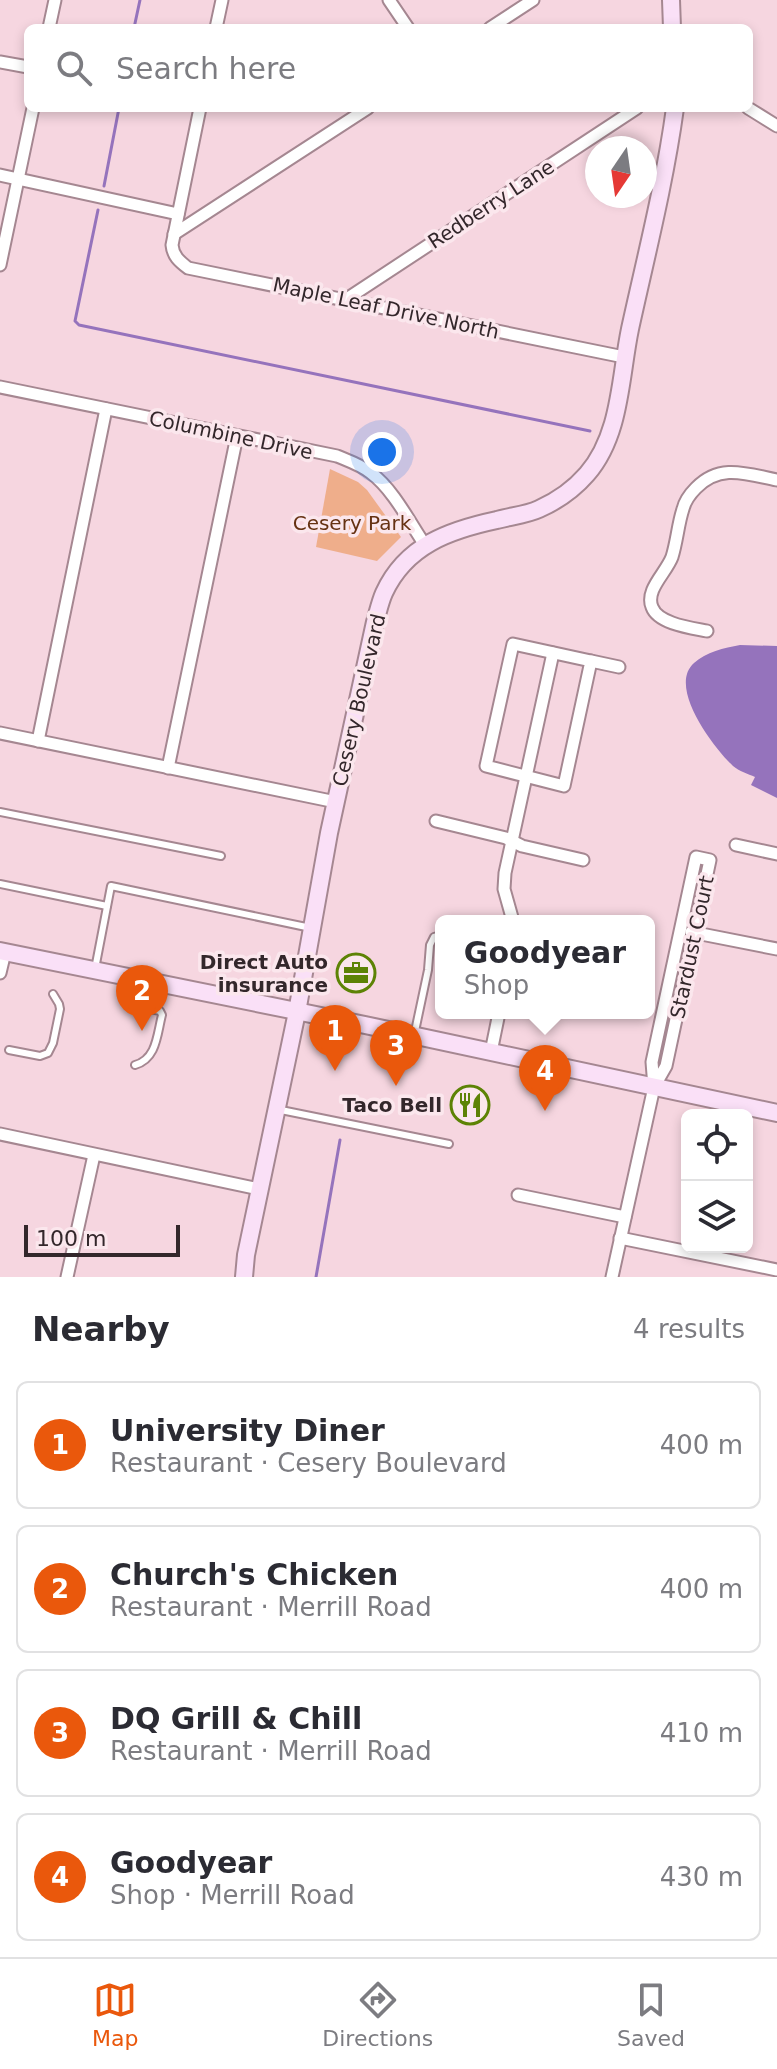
<!DOCTYPE html>
<meta charset="utf-8">
<style>
:root{--surface:#fff;--page:#f7f7f7;--text:#2b2b33;--muted:#7c7c81;--line:#e1e1e2;--accent:#ea580c}
body{margin:0;font-family:"DejaVu Sans",sans-serif;background:var(--page);color:var(--text)}
.controls{position:absolute;right:24px;bottom:24px;display:grid;overflow:hidden;border-radius:12px;box-shadow:0 4px 12px #0003}
.controls button{width:72px;height:72px;display:grid;place-items:center;padding:0;border:0;border-bottom:2px solid var(--line);background:var(--surface);color:var(--text);font:40px sans-serif}
.compass{position:absolute;left:585px;top:136px;width:72px;height:72px;border-radius:50%;background:var(--surface);box-shadow:0 4px 12px #0003;rotate:193deg}
.scale{position:absolute;left:24px;bottom:20px;width:156px;box-sizing:border-box;padding-left:8px;border:4px solid #33272b;border-top:0;font-size:22px;line-height:28px;white-space:nowrap;color:#33272b;-webkit-text-stroke:6px #fbe7ed;paint-order:stroke}
.you{position:absolute;left:382px;top:452px;width:28px;height:28px;margin:-20px;border:6px solid #fff;border-radius:50%;background:#1a73e8;box-shadow:0 0 0 12px #1a73e833}
.badge{display:grid;place-items:center;width:52px;height:52px;border-radius:50%;background:var(--accent);color:#fff;font-size:26px;font-weight:700}
.pin{position:absolute;translate:-50% -66px;filter:drop-shadow(0 2px 4px #0008)}
.pin::after{content:'';position:absolute;top:42px;width:28px;height:24px;background:inherit;clip-path:polygon(0 0,100% 0,50% 100%)}
.popup{position:absolute;left:435px;top:915px;width:220px;height:104px;box-sizing:border-box;display:grid;place-content:center;border-radius:12px;background:var(--surface);filter:drop-shadow(0 2px 6px #0005);font-size:26px;white-space:nowrap;color:var(--muted)}
.popup b{font-size:30px;color:var(--text)}
.popup::after{content:'';position:absolute;left:50%;top:100%;margin-left:-16px;border:16px solid transparent;border-top-color:var(--surface)}
.list{margin:0;padding:0;list-style:none}
h2{display:flex;justify-content:space-between;align-items:center;height:104px;margin:0;padding:0 32px;font-size:34px}
h2 small{font-size:26px;font-weight:400;color:var(--muted)}
.list li{display:grid;grid-template-columns:52px 1fr auto;gap:24px;align-items:center;box-sizing:border-box;height:128px;margin:0 16px 16px;padding:0 16px;border:2px solid var(--line);border-radius:12px}
.list b{display:block;font-size:30px;white-space:nowrap}
.list p{margin:0;font-size:26px;white-space:nowrap;color:var(--muted)}
.list em{font-size:26px;font-style:normal;color:var(--muted)}
.icon{flex:none;width:44px;height:44px;fill:none;stroke:currentColor;stroke-width:2;stroke-linecap:round;stroke-linejoin:round}
.map{position:relative;flex:none;width:777px;height:1277px;overflow:hidden}
.search{position:absolute;background:var(--surface);box-shadow:0 4px 12px #0003;left:24px;right:24px;top:24px;height:88px;display:flex;align-items:center;gap:20px;box-sizing:border-box;padding:0 28px;border-radius:12px;color:var(--muted);font-size:30px}
.sheet{height:680px;background:var(--surface)}
nav{display:flex;justify-content:space-around;align-items:center;box-sizing:border-box;height:112px;border-top:2px solid var(--line);background:var(--surface);font-size:22px;color:var(--muted)}
nav a{display:grid;justify-items:center;gap:4px}
nav .on{color:var(--accent)}
.map>svg:first-child{display:block}
.green{fill:#efae8b}
.water{fill:#9573bc}
.lines{fill:none;stroke-linecap:round;stroke-linejoin:round}
.stream{stroke:#9573bc;stroke-width:3}
.service-casing{stroke:#a58791;stroke-width:10}
.minor-casing{stroke:#a58791;stroke-width:15}
.secondary-casing{stroke:#a58791;stroke-width:20}
.service{stroke:#fff;stroke-width:6}
.minor{stroke:#fff;stroke-width:11}
.secondary{stroke:#fae0f7;stroke-width:16}
.labels{text-anchor:middle;dominant-baseline:central;stroke-width:7;stroke-linejoin:round;paint-order:stroke}
.street-label{font-size:20px;fill:#33272b;stroke:#fbe7ed}
.park-label{font-size:20px;fill:#663213;stroke:#fbe7ed}
.poi-label{font-size:20px;font-weight:bold;fill:#33272b;stroke:#fbe7ed;text-anchor:end}
</style>
<div class="map">
<svg width="777" height="1277" viewBox="0 0 777 1277">
<rect width="100%" height="100%" fill="#f6d6e0"/>
<polygon class="green" points="330,469 358,482 367,490 401,537 377,561 316,547"/>
<path class="water" d="M740,645l37,1v152l-26,-13 4,-8c-7,-3 -16,-6 -22,-11 -19,-18 -66,-79 -39,-103 12,-11 30,-15 46,-18z"/>
<g class="lines">
<g class="stream">
<polyline points="134,28 140,0"/>
<polyline points="104,186 119,108"/>
<polyline points="98,210 75,321 79,325 590,431"/>
<polyline points="316,1277 340,1140"/>
</g>
<g class="service-casing">
<g id="service">
<polyline points="0,812 221,856"/>
<polyline points="0,884 107,906"/>
<polyline points="95,969 111,886 311,928"/>
<path d="M132,1005l28,6 2,4c-5,19 -5,44 -27,50"/>
<polyline points="414,1036 428,970 430,945 434,937 441,935"/>
<polyline points="9,1050 40,1056 48,1053 53,1043 60,1009 59,1004 53,994"/>
<polyline points="276,1109 449,1144"/>
</g>
</g>
<g class="minor-casing">
<g id="minor">
<polyline points="389,0 408,28"/>
<polyline points="49,28 55,0"/>
<polyline points="216,28 222,0"/>
<polyline points="490,28 533,0"/>
<polyline points="0,62 28,67"/>
<path d="M200,108l-28,137c1,11 7,16 16,23l436,89"/>
<polyline points="748,108 777,126"/>
<polyline points="0,175 178,214"/>
<polyline points="174,234 368,108"/>
<polyline points="0,265 33,108"/>
<polyline points="345,300 637,108"/>
<path d="M0,387l337,69c12,5 24,9 34,17 22,16 39,50 54,72"/>
<path d="M707,631c-15,-3 -49,-7 -55,-24 -7,-17 14,-34 20,-50 5,-16 6,-33 11,-48 2,-8 7,-15 13,-21 24,-25 51,-14 81,-8"/>
<polygon points="513,644 591,661 564,786 486,766"/>
<polyline points="591,661 619,667"/>
<polyline points="0,733 336,802"/>
<polyline points="38,741 106,409"/>
<polyline points="168,768 237,436"/>
<polyline points="436,821 506,838 522,846 583,860"/>
<polyline points="736,845 777,854"/>
<polyline points="513,921 504,889 505,873 553,653"/>
<polyline points="691,932 777,949"/>
<polyline points="0,973 5,952"/>
<polyline points="491,1052 499,1013"/>
<polyline points="0,1134 259,1189"/>
<polyline points="518,1195 625,1217"/>
<polyline points="620,1238 777,1270"/>
<polyline points="67,1277 94,1155"/>
<polyline points="612,1277 654,1087 666,1066 710,860 696,857 652,1062 654,1087"/>
</g>
</g>
<g class="secondary-casing">
<g id="secondary">
<polyline points="671,0 672,28"/>
<polyline points="0,951 365,1025 777,1113"/>
<path d="M244,1277l2,-22 51,-243 32,-179 46,-211c3,-10 5,-20 9,-29 22,-48 66,-63 113,-73 14,-4 29,-5 42,-11 18,-8 35,-20 48,-35 34,-39 33,-97 43,-145 16,-73 35,-147 45,-221"/>
</g>
</g>
<use href="#service" class="service"/>
<use href="#minor" class="minor"/>
<use href="#secondary" class="secondary"/>
</g>
<defs>
<g id="office-ring" transform="scale(2)"><circle r="9.5" fill="#fbe7ed" stroke="#5d8305" stroke-width="1.5"/><path d="M-6-3h4V-5.5h4V-3h4V5H-6ZM-1-4.5V-3h2v-1.5ZM-6 0V1H6V0Z" fill="#5d8305"/></g>
<g id="restaurant-ring" transform="scale(2)"><circle r="9.5" fill="#fbe7ed" stroke="#5d8305" stroke-width="1.5"/><path d="M-5-6h1v4h1v-4h1v4h1v-4h1v5L-1.5 .5V6h-2V.5L-5-1ZM5-6V6H3V1.5H1.5Q1.5-4 5-6Z" fill="#5d8305"/></g>
</defs>
<g fill-rule="evenodd">
<use href="#office-ring" x="356" y="973"/>
<use href="#restaurant-ring" x="470" y="1105"/>
</g>
<g class="labels">
<g class="street-label">
<text transform="translate(491 204) rotate(-33)">Redberry Lane</text>
<text transform="translate(386 308) rotate(12)">Maple Leaf Drive North</text>
<text transform="translate(231 435) rotate(12)">Columbine Drive</text>
<text transform="translate(359 700) rotate(-77)">Cesery Boulevard</text>
<text transform="translate(692 947) rotate(-78)">Stardust Court</text>
</g>
<g class="park-label">
<text x="352" y="523">Cesery Park</text>
</g>
<g class="poi-label">
<text x="328" y="962">Direct Auto<tspan x="328" dy="23">insurance</tspan></text>
<text x="442" y="1105">Taco Bell</text>
</g>
</g>
</svg>
<div class="controls">
<button><svg class="icon" aria-label="locate" viewBox="0 0 24 24"><circle cx="12" cy="12" r="6"/><path d="M12 2v4M12 18v4M2 12h4M18 12h4"/></svg></button>
<button><svg class="icon" aria-label="layers" viewBox="0 0 24 24"><path d="M12 4l9 5-9 5-9-5zM3 14l9 5 9-5"/></svg></button>
</div>
<svg class="compass" viewBox="-18 -18 36 36"><path d="M0-13l5 13h-10z" fill="#e53935"/><path d="M0 13l5-13h-10z" fill="#7c7c81"/></svg>
<div class="scale">100 m</div>
<div class="you"></div>
<div class="pin badge" style="left:335px;top:1071px">1</div>
<div class="pin badge" style="left:142px;top:1031px">2</div>
<div class="pin badge" style="left:396px;top:1086px">3</div>
<div class="pin badge" style="left:545px;top:1111px">4</div>
<div class="popup"><b>Goodyear</b>Shop</div>
<div class="search"><svg class="icon" aria-label="search" viewBox="0 0 24 24"><circle cx="10" cy="10" r="6"/><path d="M15 15l6 6"/></svg>Search here</div>
</div>
<section class="sheet">
<h2>Nearby<small>4 results</small></h2>
<ul class="list">
<li><span class="badge">1</span><div><b>University Diner</b><p>Restaurant · Cesery Boulevard</p></div><em>400 m</em></li>
<li><span class="badge">2</span><div><b>Church's Chicken</b><p>Restaurant · Merrill Road</p></div><em>400 m</em></li>
<li><span class="badge">3</span><div><b>DQ Grill &amp; Chill</b><p>Restaurant · Merrill Road</p></div><em>410 m</em></li>
<li><span class="badge">4</span><div><b>Goodyear</b><p>Shop · Merrill Road</p></div><em>430 m</em></li>
</ul>
</section>
<nav>
<a class="on"><svg class="icon" aria-label="map" viewBox="0 0 24 24"><path d="M3 6l6-2 6 2 6-2v14l-6 2-6-2-6 2zM9 4v14M15 6v14"/></svg>Map</a>
<a><svg class="icon" aria-label="directions" viewBox="0 0 24 24"><path d="M12 3l9 9-9 9-9-9zM9 14v-3h6M13 9l2 2-2 2"/></svg>Directions</a>
<a><svg class="icon" aria-label="saved" viewBox="0 0 24 24"><path d="M7 4h10v16l-5-4-5 4z"/></svg>Saved</a>
</nav>
